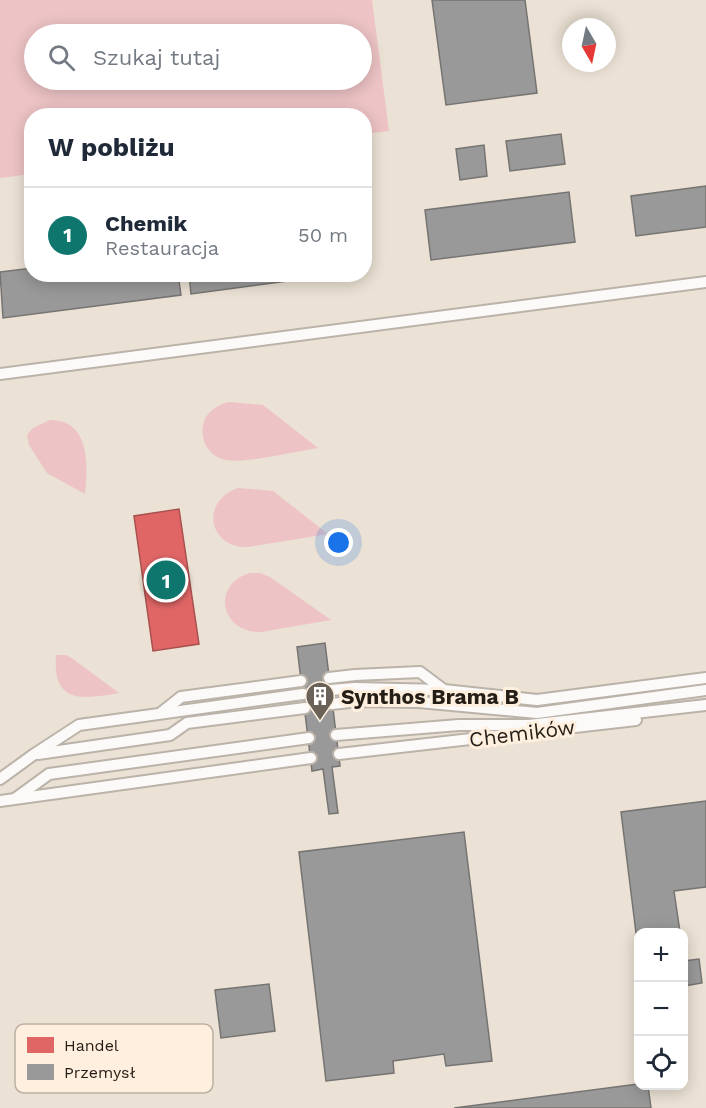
<!DOCTYPE html>
<html lang="pl">
<meta charset="utf-8">
<style>
:root{--surface:#fff;--page:#f6f6f7;--text:#1f2937;--muted:#747a83;--line:#e0e1e3;--accent:#0f766e}
body{margin:0;font-family:"Work Sans",sans-serif;background:var(--page);color:var(--text)}
.controls{position:absolute;right:18px;bottom:18px;display:grid;overflow:hidden;border-radius:12px;box-shadow:0 3px 15px #0003}
.controls button{width:54px;height:54px;display:grid;place-items:center;padding:0;border:0;border-bottom:2px solid var(--line);background:var(--surface);color:var(--text);font:30px sans-serif}
.compass{position:absolute;left:562px;top:18px;width:54px;height:54px;border-radius:50%;background:var(--surface);box-shadow:0 3px 15px #0003;rotate:171deg}
.you{position:absolute;left:339px;top:543px;width:21px;height:21px;margin:-15px;border:4px solid #fff;border-radius:50%;background:#1a73e8;box-shadow:0 0 0 9px #1a73e833}
.badge{display:grid;place-items:center;width:39px;height:39px;border-radius:50%;background:var(--accent);color:#fff;font-size:20px;font-weight:700}
.pin{position:absolute;translate:-50% -50%;border:3px solid #fff;box-shadow:0 2px 6px #0006}
.list{margin:0;padding:0;list-style:none}
h2{display:flex;justify-content:space-between;align-items:center;height:78px;margin:0;padding:0 24px;font-size:26px}
h2 small{font-size:20px;font-weight:400;color:var(--muted)}
.list li{display:grid;grid-template-columns:39px 1fr auto;gap:18px;align-items:center;box-sizing:border-box;height:96px;padding:0 24px;border-top:2px solid var(--line)}
.list b{display:block;font-size:22px;white-space:nowrap}
.list p{margin:0;font-size:20px;white-space:nowrap;color:var(--muted)}
.list em{font-size:20px;font-style:normal;color:var(--muted)}
.icon{flex:none;width:33px;height:33px;fill:none;stroke:currentColor;stroke-width:2;stroke-linecap:round;stroke-linejoin:round}
.map{position:relative;flex:none;width:706px;height:1108px;overflow:hidden}
.search{position:absolute;background:var(--surface);box-shadow:0 3px 15px #0003;left:24px;top:24px;width:348px;height:66px;display:flex;align-items:center;gap:15px;box-sizing:border-box;padding:0 21px;border-radius:33px;color:var(--muted);font-size:22px}
.panel{position:absolute;background:var(--surface);box-shadow:0 3px 15px #0003;left:24px;top:108px;width:348px;height:174px;border-radius:24px}
.map>svg:first-child{display:block}
.green{fill:#edc3c5;fill-rule:evenodd}
.shops{fill:#e06666;stroke:#a8504e;stroke-width:1.5}
.industry{fill:#999;stroke:#767472;stroke-width:1.5}
.lines{fill:none;stroke-linecap:round;stroke-linejoin:round}
.lane-casing{stroke:#bbb3a9;stroke-width:14}
.lane{stroke:#fcfaf9;stroke-width:10}
.labels{text-anchor:middle;dominant-baseline:central;stroke-width:6;stroke-linejoin:round;paint-order:stroke}
.poi-label{font-size:21px;font-weight:bold;fill:#251e16;stroke:#feefde;text-anchor:start}
.street-label{font-size:21px;fill:#251e16;stroke:#feefde}
.key{fill:#feefde;stroke:#bdb0a2;stroke-width:1.5}
.key-label{font-size:16px;fill:#251e16}
</style>
<div class="map">
<svg width="706" height="1108" viewBox="0 0 706 1108">
<rect width="100%" height="100%" fill="#ebe1d4"/>
<g class="green">
<path d="M0,0h372l17,131 -24,3 -1,-18h-332l-1,58 -31,4zM362,34v46h-328v-46z"/>
<path d="M228,402l35,3 55,43c-21,3 -74,16 -92,12 -15,-2 -26,-18 -23,-34 2,-13 12,-20 25,-24z"/>
<path d="M50,420c40,0 38,45 35,74l-38,-21 -18,-28 -2,-10 6,-7z"/>
<path d="M238,488l35,3 55,43 -80,13c-40,1 -48,-46 -10,-59z"/>
<path d="M250,573h10l10,4 61,43 -70,12c-41,1 -50,-48 -11,-59z"/>
<path d="M56,655h10l7,4 46,34c-36,6 -67,12 -63,-38z"/>
</g>
<polygon class="shops" points="179,509 199,644 153,651 134,516"/>
<g class="industry">
<polygon points="432,0 525,0 537,93 446,105"/>
<polygon points="561,134 565,164 510,171 506,141"/>
<polygon points="484,145 487,176 460,180 456,149"/>
<polygon points="706,186 706,227 636,236 631,196"/>
<polygon points="569,192 575,242 431,260 425,210"/>
<polygon points="32,268 32,274 178,274 181,295 3,318 0,272"/>
<polygon points="189,274 340,274 191,294"/>
<polygon points="325,643 340,766 332,767 338,813 329,814 323,769 312,771 297,647"/>
<polygon points="706,801 706,887 674,891 680,932 638,932 638,949 621,812"/>
<polygon points="464,832 492,1061 446,1066 444,1054 393,1061 394,1073 326,1081 299,852"/>
<polygon points="699,959 702,983 684,986 684,961"/>
<polygon points="269,984 275,1031 221,1038 215,990"/>
<polygon points="638,1084 648,1086 651,1108 454,1108"/>
</g>
<g class="lines">
<g class="lane-casing">
<g id="lane">
<polyline points="0,374 706,282"/>
<polyline points="329,678 355,675 420,672 444,690 537,700 706,678"/>
<polyline points="330,690 355,688 444,690"/>
<polyline points="332,704 358,701 419,702 537,713 706,690"/>
<polyline points="162,712 181,697 301,681"/>
<polyline points="336,735 459,725 529,725 706,705"/>
<polyline points="38,754 170,735 187,723 305,708"/>
<polyline points="339,754 636,720"/>
<polyline points="0,779 33,755 79,725 303,694"/>
<polyline points="16,798 49,774 309,738"/>
<polyline points="0,801 311,758"/>
</g>
</g>
<use href="#lane" class="lane"/>
</g>
<defs>
<g id="building-pin" transform="scale(1.5)"><path d="M0 17L-7.5 6A9.5 9.5 0 1 1 7.5 6Z" fill="#6a6258" stroke="#feefde"/><path d="M-4-6H4V6H1V3H-1V6H-4ZM-2.5-4.3h1.7v1.8h-1.7ZM.8-4.3h1.7v1.8H.8ZM-2.5-1h1.7V.8h-1.7ZM.8-1h1.7V.8H.8Z" fill="#fff"/></g>
</defs>
<g fill-rule="evenodd">
<use href="#building-pin" x="320" y="696"/>
</g>
<g class="labels">
<g class="poi-label">
<text x="341" y="696">Synthos Brama B</text>
</g>
<g class="street-label">
<text transform="translate(522 733) rotate(-7)">Chemików</text>
</g>
</g>
<rect x="15" y="1024" width="198" height="69" rx="9" class="key"/>
<rect x="27" y="1037" width="27" height="16" fill="#e06666"/>
<rect x="27" y="1064" width="27" height="16" fill="#999"/>
<g class="key-label">
<text x="64" y="1051">Handel</text>
<text x="64" y="1078">Przemysł</text>
</g>
</svg>
<div class="controls">
<button>+</button>
<button>−</button>
<button><svg class="icon" aria-label="locate" viewBox="0 0 24 24"><circle cx="12" cy="12" r="6"/><path d="M12 2v4M12 18v4M2 12h4M18 12h4"/></svg></button>
</div>
<svg class="compass" viewBox="-18 -18 36 36"><path d="M0-13l5 13h-10z" fill="#e53935"/><path d="M0 13l5-13h-10z" fill="#747a83"/></svg>
<div class="you"></div>
<div class="pin badge" style="left:166px;top:580px">1</div>
<div class="search"><svg class="icon" aria-label="search" viewBox="0 0 24 24"><circle cx="10" cy="10" r="6"/><path d="M15 15l6 6"/></svg>Szukaj tutaj</div>
<section class="panel">
<h2>W pobliżu<small></small></h2>
<ul class="list">
<li><span class="badge">1</span><div><b>Chemik</b><p>Restauracja</p></div><em>50 m</em></li>
</ul>
</section>
</div>
